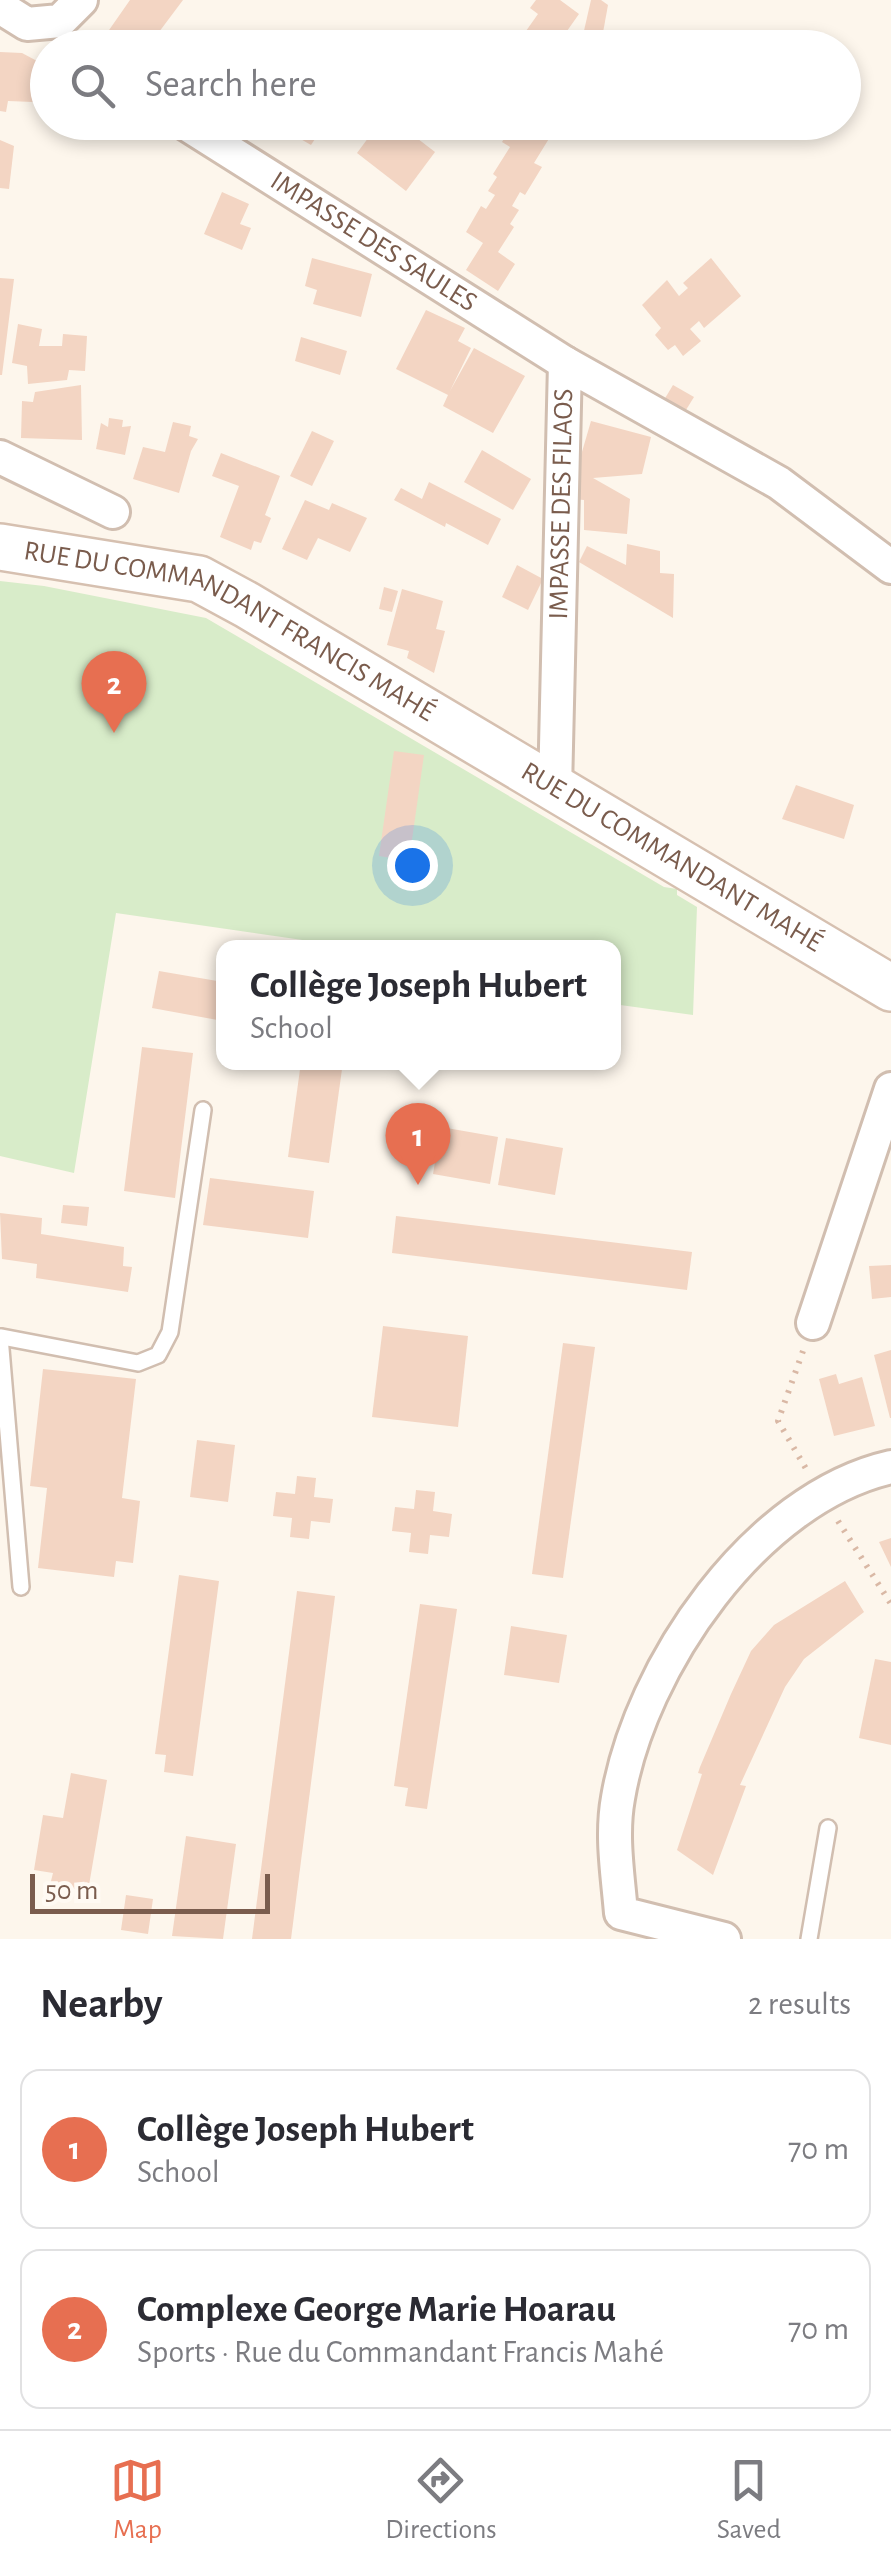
<!DOCTYPE html>
<meta charset="utf-8">
<style>
:root{--surface:#fff;--page:#f2f2f3;--text:#2b2b33;--muted:#7c7c81;--line:#e1e1e2;--accent:#e76f51}
body{margin:0;font-family:"Alegreya Sans",sans-serif;background:var(--page);color:var(--text)}
.scale{position:absolute;left:30px;bottom:25px;width:240px;box-sizing:border-box;padding-left:10px;border:5px solid #7a5c4d;border-top:0;font-size:28px;line-height:35px;white-space:nowrap;color:#7a5c4d;-webkit-text-stroke:8px #fffaf3;paint-order:stroke}
.you{position:absolute;left:412px;top:865px;width:35px;height:35px;margin:-25px;border:8px solid #fff;border-radius:50%;background:#1a73e8;box-shadow:0 0 0 15px #1a73e833}
.badge{display:grid;place-items:center;width:65px;height:65px;border-radius:50%;background:var(--accent);color:#fff;font-size:32px;font-weight:700}
.pin{position:absolute;translate:-50% -82px;filter:drop-shadow(0 2px 5px #0008)}
.pin::after{content:'';position:absolute;top:52px;width:35px;height:30px;background:inherit;clip-path:polygon(0 0,100% 0,50% 100%)}
.popup{position:absolute;left:216px;top:940px;width:405px;height:130px;box-sizing:border-box;display:grid;place-content:center;border-radius:20px;background:var(--surface);filter:drop-shadow(0 2px 8px #0005);font-size:32px;white-space:nowrap;color:var(--muted)}
.popup b{font-size:38px;color:var(--text)}
.popup::after{content:'';position:absolute;left:50%;top:100%;margin-left:-20px;border:20px solid transparent;border-top-color:var(--surface)}
.list{margin:0;padding:0;list-style:none}
h2{display:flex;justify-content:space-between;align-items:center;height:130px;margin:0;padding:0 40px;font-size:42px}
h2 small{font-size:32px;font-weight:400;color:var(--muted)}
.list li{display:grid;grid-template-columns:65px 1fr auto;gap:30px;align-items:center;box-sizing:border-box;height:160px;margin:0 20px 20px;padding:0 20px;border:2px solid var(--line);border-radius:20px}
.list b{display:block;font-size:38px;white-space:nowrap}
.list p{margin:0;font-size:32px;white-space:nowrap;color:var(--muted)}
.list em{font-size:32px;font-style:normal;color:var(--muted)}
.icon{flex:none;width:55px;height:55px;fill:none;stroke:currentColor;stroke-width:2;stroke-linecap:round;stroke-linejoin:round}
.map{position:relative;flex:none;width:891px;height:1939px;overflow:hidden}
.search{position:absolute;background:var(--surface);box-shadow:0 5px 15px #0003;left:30px;right:30px;top:30px;height:110px;display:flex;align-items:center;gap:25px;box-sizing:border-box;padding:0 35px;border-radius:55px;color:var(--muted);font-size:38px}
.sheet{height:490px;background:var(--surface)}
nav{display:flex;justify-content:space-around;align-items:center;box-sizing:border-box;height:140px;border-top:2px solid var(--line);background:var(--surface);font-size:28px;color:var(--muted)}
nav a{display:grid;justify-items:center;gap:5px}
nav .on{color:var(--accent)}
.map>svg:first-child{display:block}
.green{fill:#d8ecc9}
.building{fill:#f3d5c3}
.lines{fill:none;stroke-linecap:round;stroke-linejoin:round}
.lane-casing{stroke:#d1beb0;stroke-width:20}
.street-casing{stroke:#d1beb0;stroke-width:38}
.secondary-casing{stroke:#d6c0b0;stroke-width:50}
.path{stroke:#d9b8a5;stroke-width:6;stroke-dasharray:2.5 8;stroke-linecap:butt}
.lane{stroke:#fff;stroke-width:15}
.street{stroke:#fff;stroke-width:32}
.secondary{stroke:#fff;stroke-width:45}
.labels{text-anchor:middle;dominant-baseline:central;stroke-width:9;stroke-linejoin:round;paint-order:stroke}
.street-label{font-size:28px;fill:#7a5c4d;stroke:#fffaf3}
</style>
<div class="map">
<svg width="891" height="1939" viewBox="0 0 891 1939">
<rect width="100%" height="100%" fill="#fdf6ec"/>
<polygon class="green" points="0,581 44,586 206,618 664,887 677,889 677,895 697,907 693,1015 613,1004 613,948 358,948 116,913 74,1173 0,1156"/>
<g class="building">
<polygon points="130,0 183,0 147,48 112,48 121,40 107,33"/>
<polygon points="536,0 560,0 579,14 555,48 514,48 538,14 530,8"/>
<polygon points="591,0 601,0 608,5 602,38 583,35"/>
<polygon points="0,52 22,53 37,61 33,102 8,101 6,112 0,111"/>
<polygon points="271,122 326,122 311,145"/>
<polygon points="380,122 396,122 435,152 406,191 357,153"/>
<polygon points="514,122 528,122 550,137 534,163 542,167 525,195 520,192 512,206 519,210 510,224 514,227 498,252 515,264 498,291 466,270 483,243 466,232 481,206 486,209 495,195 488,191 497,177 493,174 510,147 502,142"/>
<polygon points="0,140 14,146 9,189 0,188"/>
<polygon points="222,192 249,204 240,224 251,228 242,250 204,234"/>
<polygon points="312,258 372,274 361,317 313,304 317,290 305,286"/>
<polygon points="711,258 741,296 704,328 699,321 690,329 701,341 683,356 675,345 668,350 655,335 661,328 642,305 667,280 679,296 688,288 683,283"/>
<polygon points="0,278 14,279 2,375 0,375"/>
<polygon points="426,310 465,328 458,341 471,348 450,391 474,348 525,376 493,433 443,406 448,395 396,369"/>
<polygon points="18,324 42,329 39,346 62,346 63,334 87,336 85,371 69,370 67,380 28,384 27,366 12,363"/>
<polygon points="301,337 347,351 340,375 295,361"/>
<polygon points="81,385 82,440 21,438 22,401 33,402 35,392"/>
<polygon points="673,385 694,397 681,418 661,405"/>
<polygon points="109,418 123,420 122,427 131,426 125,455 96,449 101,423 108,427"/>
<polygon points="591,421 651,437 642,474 593,478 630,499 627,534 584,530 584,500 573,499 577,469"/>
<polygon points="173,422 191,426 189,436 198,439 191,451 179,493 133,479 143,447 165,452"/>
<polygon points="312,431 334,441 312,486 290,476"/>
<polygon points="482,450 531,479 513,510 464,482"/>
<polygon points="221,453 280,476 265,515 271,518 261,543 254,541 251,550 220,537 239,486 212,476"/>
<polygon points="429,482 501,519 488,545 446,523 445,527 394,500 401,488 422,499"/>
<polygon points="305,500 329,510 332,503 367,518 350,552 318,538 307,560 282,549"/>
<polygon points="627,544 660,551 660,573 674,574 673,618 579,562 587,546 626,565"/>
<polygon points="517,565 543,579 528,610 502,597"/>
<polygon points="384,587 398,591 392,612 379,609"/>
<polygon points="402,589 443,601 436,629 445,631 434,673 407,658 409,651 387,645"/>
<polygon points="394,751 424,755 409,861 379,856"/>
<polygon points="796,785 854,805 844,839 782,819"/>
<polygon points="159,971 223,982 223,1021 152,1008"/>
<polygon points="142,1047 193,1053 175,1198 124,1191"/>
<polygon points="301,1062 343,1062 329,1163 288,1157"/>
<polygon points="441,1127 498,1137 490,1184 433,1174"/>
<polygon points="506,1138 563,1148 555,1195 498,1185"/>
<polygon points="210,1178 314,1191 308,1238 203,1225"/>
<polygon points="63,1205 89,1207 87,1226 61,1223"/>
<polygon points="0,1213 42,1218 41,1234 124,1247 123,1266 132,1267 128,1292 36,1278 37,1264 2,1259"/>
<polygon points="396,1216 692,1252 687,1290 392,1253"/>
<polygon points="891,1265 891,1297 872,1299 869,1266"/>
<polygon points="383,1326 468,1336 458,1427 372,1417"/>
<polygon points="563,1343 595,1347 563,1578 532,1574"/>
<polygon points="891,1350 891,1418 890,1418 874,1355"/>
<polygon points="43,1369 136,1379 122,1498 140,1501 133,1563 116,1561 114,1577 38,1568 47,1488 30,1486"/>
<polygon points="836,1374 839,1384 862,1377 875,1426 834,1436 819,1379"/>
<polygon points="197,1440 235,1445 228,1502 190,1497"/>
<polygon points="297,1476 316,1478 314,1497 333,1499 330,1523 311,1521 309,1539 290,1537 292,1518 273,1516 276,1492 295,1494"/>
<polygon points="416,1490 435,1492 433,1511 452,1514 449,1537 430,1535 428,1554 409,1552 411,1533 392,1531 395,1507 414,1509"/>
<polygon points="891,1538 891,1567 879,1542"/>
<polygon points="179,1575 219,1581 193,1776 164,1772 166,1755 155,1754"/>
<polygon points="845,1581 864,1612 804,1659 785,1687 740,1785 746,1786 713,1875 677,1850 702,1774 698,1773 700,1767 731,1694 751,1651 774,1625"/>
<polygon points="297,1591 335,1596 291,1939 252,1939"/>
<polygon points="420,1604 457,1609 427,1809 405,1806 408,1788 394,1786"/>
<polygon points="511,1626 567,1635 559,1683 504,1675"/>
<polygon points="875,1659 891,1662 891,1745 859,1738"/>
<polygon points="71,1773 107,1780 88,1891 50,1885 53,1873 34,1870 43,1815 63,1818"/>
<polygon points="186,1836 236,1844 223,1939 172,1936"/>
<polygon points="126,1895 153,1899 148,1934 121,1930"/>
</g>
<g class="lines">
<g class="lane-casing">
<g id="lane">
<polyline points="0,1337 21,1587"/>
<polyline points="2,1337 138,1363 158,1355 170,1332 203,1110"/>
<polyline points="809,1939 828,1828"/>
</g>
</g>
<g class="street-casing">
<g id="street">
<polyline points="0,7 27,24 60,21 81,0"/>
<path id="s1" d="M183,122l382,241"/>
<polyline points="0,457 113,512"/>
<path id="s2" d="M555,789l10,-426 214,120 112,84"/>
<polyline points="813,1323 891,1089"/>
<path d="M724,1939l-103,-26c-3,-37 -10,-77 -3,-115 22,-131 137,-300 273,-331"/>
</g>
</g>
<g class="secondary-casing">
<g id="secondary">
<path id="s3" d="M0,547l199,32 48,26 644,383"/>
</g>
</g>
<g class="path">
<polyline points="803,1351 778,1421 808,1472"/>
<polyline points="838,1521 891,1604"/>
</g>
<use href="#lane" class="lane"/>
<use href="#street" class="street"/>
<use href="#secondary" class="secondary"/>
</g>
<g class="labels">
<g class="street-label">
<text stroke="none"><textPath href="#s1" startOffset="225">IMPASSE DES SAULES</textPath></text>
<text stroke="none"><textPath href="#s2" startOffset="285">IMPASSE DES FILAOS</textPath></text>
<text stroke="none"><textPath href="#s3" startOffset="248">RUE DU COMMANDANT FRANCIS MAHÉ</textPath></text>
<text stroke="none"><textPath href="#s3" startOffset="750">RUE DU COMMANDANT MAHÉ</textPath></text>
</g>
</g>
</svg>
<div class="scale">50 m</div>
<div class="you"></div>
<div class="pin badge" style="left:418px;top:1185px">1</div>
<div class="popup"><b>Collège Joseph Hubert</b>School</div>
<div class="pin badge" style="left:114px;top:733px">2</div>
<div class="search"><svg class="icon" aria-label="search" viewBox="0 0 24 24"><circle cx="10" cy="10" r="6"/><path d="M15 15l6 6"/></svg>Search here</div>
</div>
<section class="sheet">
<h2>Nearby<small>2 results</small></h2>
<ul class="list">
<li><span class="badge">1</span><div><b>Collège Joseph Hubert</b><p>School</p></div><em>70 m</em></li>
<li><span class="badge">2</span><div><b>Complexe George Marie Hoarau</b><p>Sports · Rue du Commandant Francis Mahé</p></div><em>70 m</em></li>
</ul>
</section>
<nav>
<a class="on"><svg class="icon" aria-label="map" viewBox="0 0 24 24"><path d="M3 6l6-2 6 2 6-2v14l-6 2-6-2-6 2zM9 4v14M15 6v14"/></svg>Map</a>
<a><svg class="icon" aria-label="directions" viewBox="0 0 24 24"><path d="M12 3l9 9-9 9-9-9zM9 14v-3h6M13 9l2 2-2 2"/></svg>Directions</a>
<a><svg class="icon" aria-label="saved" viewBox="0 0 24 24"><path d="M7 4h10v16l-5-4-5 4z"/></svg>Saved</a>
</nav>
